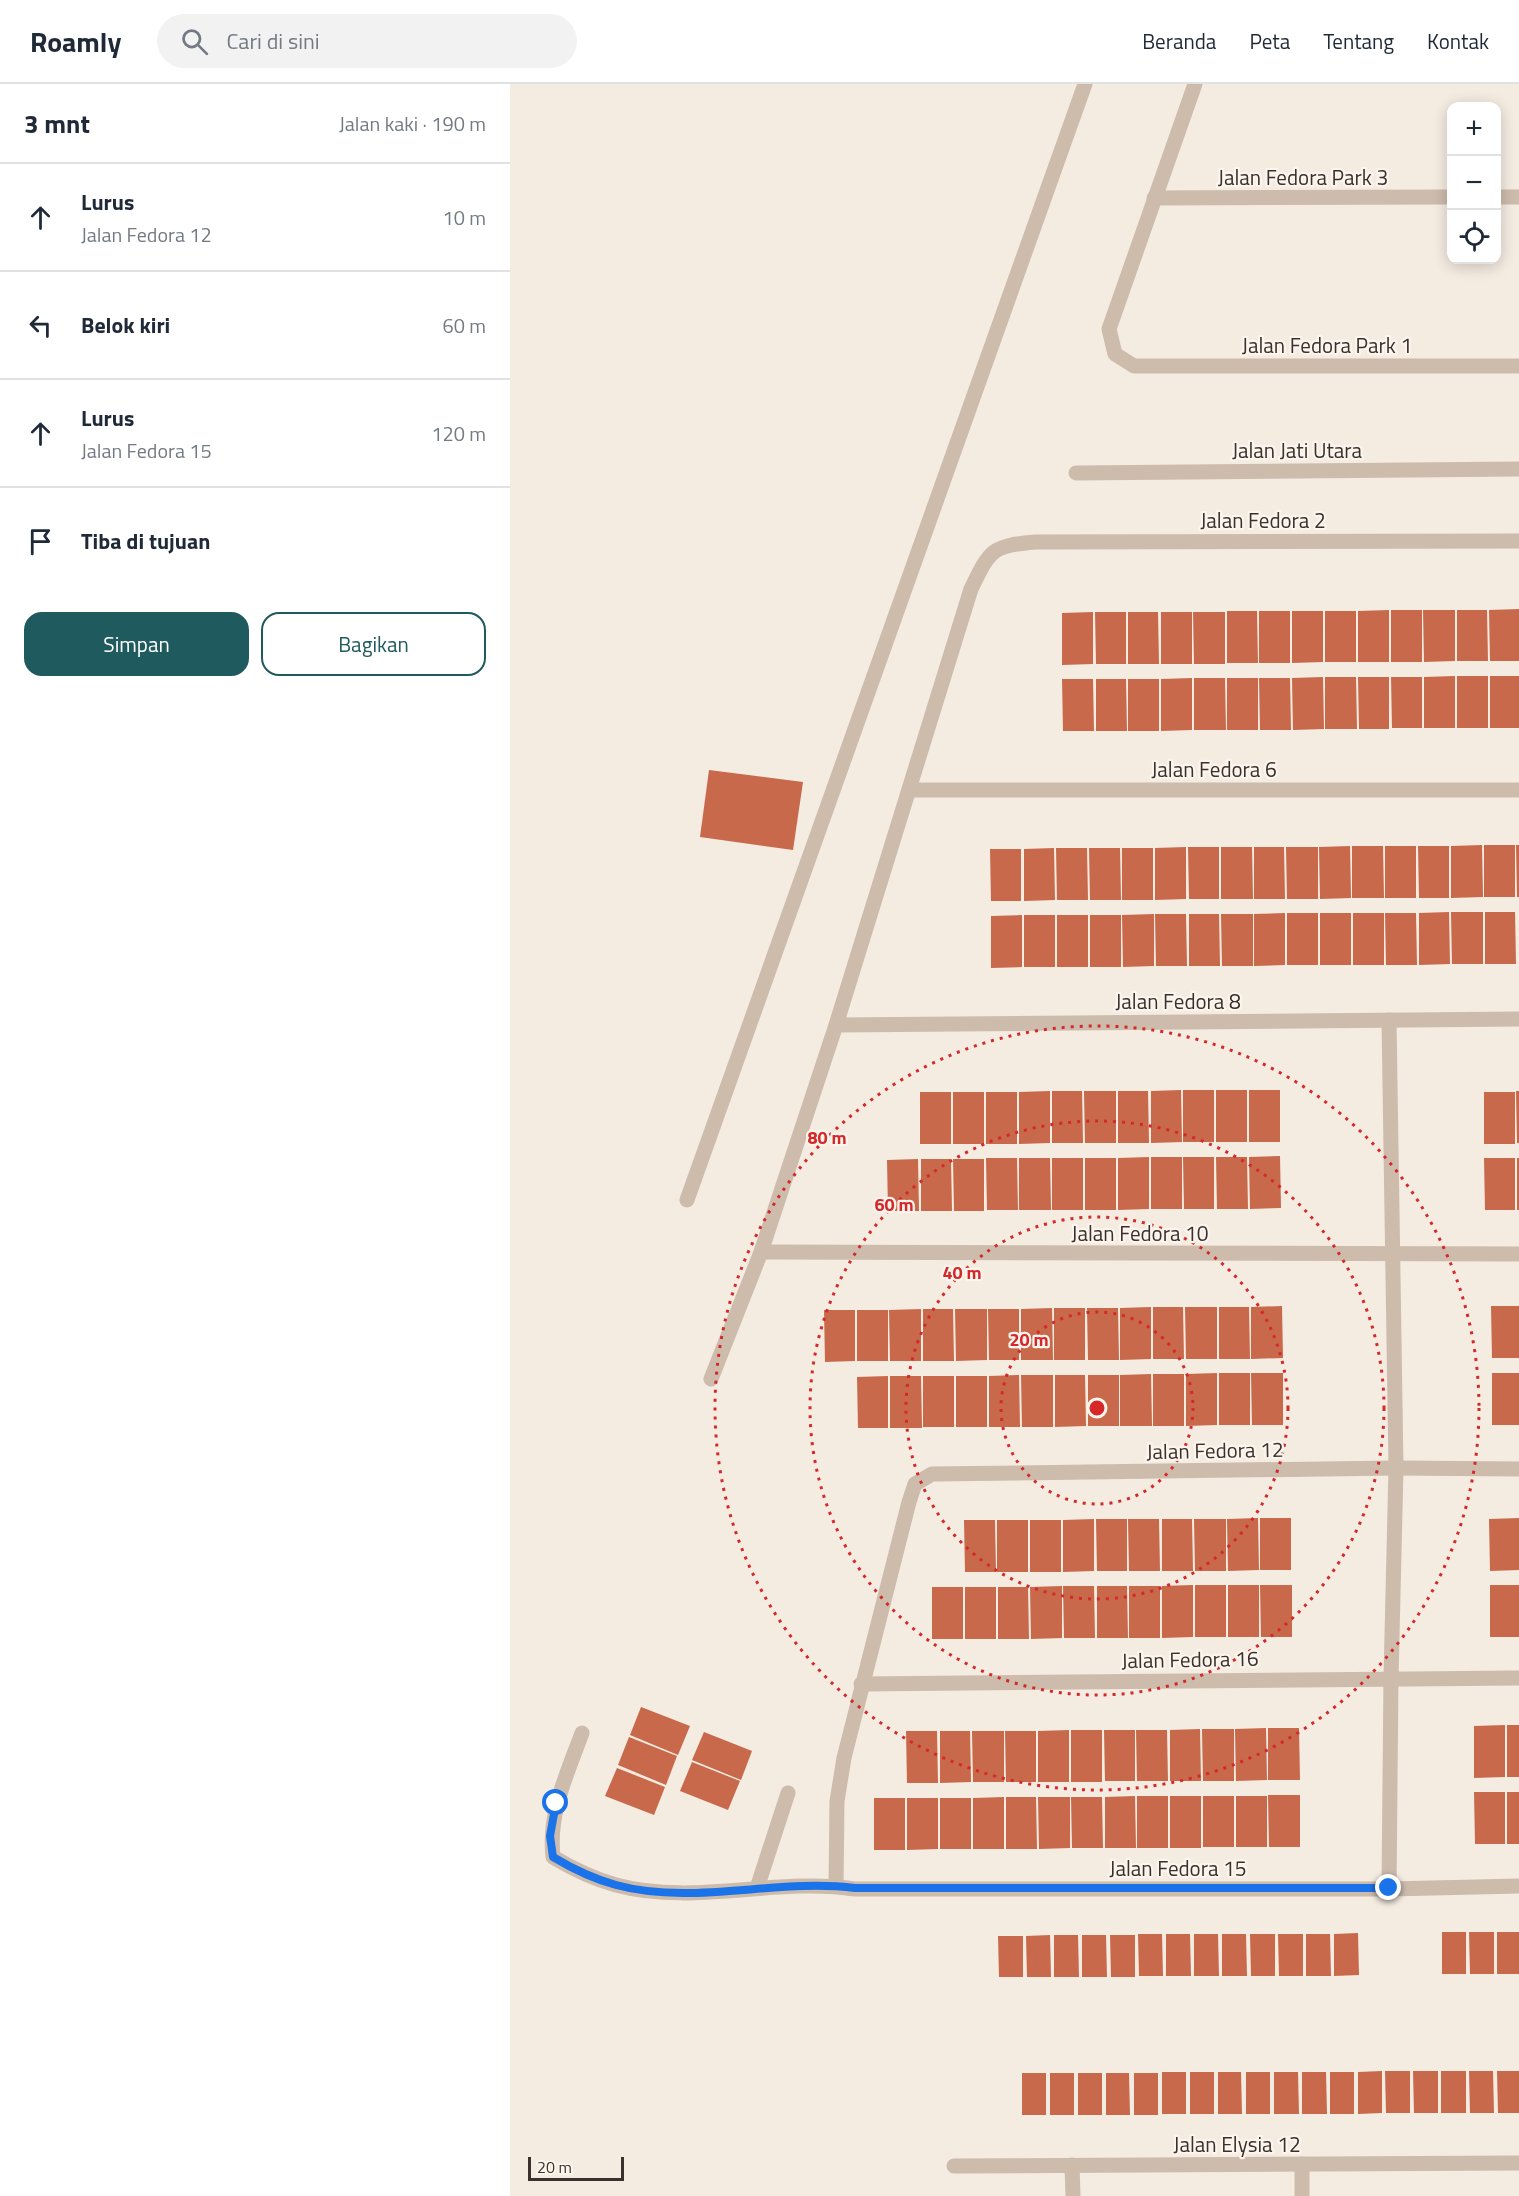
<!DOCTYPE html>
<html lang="id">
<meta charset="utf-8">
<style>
:root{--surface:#fff;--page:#f2f2f3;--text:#1f2937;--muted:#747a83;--line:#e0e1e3;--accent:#1f5a5e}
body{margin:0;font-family:"Titillium Web",sans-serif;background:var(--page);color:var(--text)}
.controls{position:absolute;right:18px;top:18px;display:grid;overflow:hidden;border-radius:12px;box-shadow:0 3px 15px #0003}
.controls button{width:54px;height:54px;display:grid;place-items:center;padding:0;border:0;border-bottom:2px solid var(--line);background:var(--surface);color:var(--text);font:30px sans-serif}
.scale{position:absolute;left:18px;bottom:15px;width:96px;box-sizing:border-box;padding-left:6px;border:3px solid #3b302b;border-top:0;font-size:16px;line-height:21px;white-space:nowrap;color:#3b302b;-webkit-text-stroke:4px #fbf5ee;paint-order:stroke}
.stop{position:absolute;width:18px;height:18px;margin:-14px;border:4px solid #1a73e8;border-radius:50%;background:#fff}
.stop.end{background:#1a73e8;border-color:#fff;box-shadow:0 2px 6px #0008}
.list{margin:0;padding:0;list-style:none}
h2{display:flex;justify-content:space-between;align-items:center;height:78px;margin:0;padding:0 24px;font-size:26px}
h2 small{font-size:20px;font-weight:400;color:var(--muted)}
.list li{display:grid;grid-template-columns:39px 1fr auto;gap:18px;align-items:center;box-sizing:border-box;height:108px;padding:0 24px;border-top:2px solid var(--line)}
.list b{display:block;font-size:22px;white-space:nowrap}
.list p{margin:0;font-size:20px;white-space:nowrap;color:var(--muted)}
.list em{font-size:20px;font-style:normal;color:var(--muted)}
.actions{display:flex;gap:12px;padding:18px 24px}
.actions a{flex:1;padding:14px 0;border:2px solid var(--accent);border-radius:18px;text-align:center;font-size:21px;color:var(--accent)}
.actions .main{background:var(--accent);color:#fff}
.icon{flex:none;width:33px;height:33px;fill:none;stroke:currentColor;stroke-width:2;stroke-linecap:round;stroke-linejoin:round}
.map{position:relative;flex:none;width:1009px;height:2112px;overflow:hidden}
header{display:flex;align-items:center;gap:36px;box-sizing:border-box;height:84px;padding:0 30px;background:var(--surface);border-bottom:2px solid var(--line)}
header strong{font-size:28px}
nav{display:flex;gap:33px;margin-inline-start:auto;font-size:21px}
.search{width:420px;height:54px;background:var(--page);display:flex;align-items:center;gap:15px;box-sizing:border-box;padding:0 21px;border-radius:33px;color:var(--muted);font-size:22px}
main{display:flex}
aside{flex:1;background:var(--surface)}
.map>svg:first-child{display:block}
.building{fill:#c8694b}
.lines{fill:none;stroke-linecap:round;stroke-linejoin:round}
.minor{stroke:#cdbbac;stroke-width:15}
.route{stroke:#1a73e8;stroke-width:8}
.ring{fill:none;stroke:#d62828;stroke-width:3;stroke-dasharray:3 6}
.labels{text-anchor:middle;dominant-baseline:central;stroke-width:4.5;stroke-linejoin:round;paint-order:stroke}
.street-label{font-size:21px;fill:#3b302b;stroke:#fbf5ee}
.centre{fill:#d62828;stroke:#fbf5ee;stroke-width:3}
.ring-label{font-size:18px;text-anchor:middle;font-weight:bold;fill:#d62828;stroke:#fbf5ee;stroke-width:4.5;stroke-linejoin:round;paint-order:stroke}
</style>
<header>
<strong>Roamly</strong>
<div class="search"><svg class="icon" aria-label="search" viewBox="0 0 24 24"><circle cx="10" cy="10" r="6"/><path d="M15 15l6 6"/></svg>Cari di sini</div>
<nav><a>Beranda</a><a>Peta</a><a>Tentang</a><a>Kontak</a></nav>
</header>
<main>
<aside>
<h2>3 mnt<small>Jalan kaki · 190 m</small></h2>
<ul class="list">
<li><svg class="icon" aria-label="ahead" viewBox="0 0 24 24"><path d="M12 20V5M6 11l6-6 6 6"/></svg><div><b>Lurus</b><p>Jalan Fedora 12</p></div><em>10 m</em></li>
<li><svg class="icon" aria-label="left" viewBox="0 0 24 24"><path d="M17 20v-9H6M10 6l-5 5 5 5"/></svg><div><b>Belok kiri</b></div><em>60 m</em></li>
<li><svg class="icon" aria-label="ahead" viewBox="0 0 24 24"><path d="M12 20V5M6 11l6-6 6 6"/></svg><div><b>Lurus</b><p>Jalan Fedora 15</p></div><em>120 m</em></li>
<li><svg class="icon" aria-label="arrive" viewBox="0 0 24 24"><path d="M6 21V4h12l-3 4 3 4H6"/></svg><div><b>Tiba di tujuan</b></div></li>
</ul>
<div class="actions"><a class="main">Simpan</a><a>Bagikan</a></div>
</aside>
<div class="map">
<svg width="1009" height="2112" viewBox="0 0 1009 2112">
<rect width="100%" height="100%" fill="#f4ebe1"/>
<g class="building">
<polygon points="1009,525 1009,577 980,577 979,526"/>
<polygon points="879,526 879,578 848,578 848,527"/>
<rect x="881" y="526" width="31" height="52"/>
<polygon points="913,526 945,526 945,577 914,578"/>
<polygon points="947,526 977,526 978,577 947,577"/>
<polygon points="717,527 747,527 748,579 717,579"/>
<rect x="749" y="527" width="31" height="52"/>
<polygon points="782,527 813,527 813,578 782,579"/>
<rect x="815" y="527" width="31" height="51"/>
<polygon points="583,528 583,580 552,581 552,529"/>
<polygon points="585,528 616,528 616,580 586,580"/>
<polygon points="618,528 648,528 649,580 618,580"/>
<rect x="651" y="528" width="31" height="52"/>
<polygon points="683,528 715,528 715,580 684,580"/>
<polygon points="945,592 945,644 914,644 914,593"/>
<rect x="947" y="592" width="31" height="52"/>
<rect x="980" y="592" width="29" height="52"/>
<polygon points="813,593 814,645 783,646 782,594"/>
<polygon points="815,593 846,593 847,645 815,645"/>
<polygon points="848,593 879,593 879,645 849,645"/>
<polygon points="881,593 912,593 912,644 882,644"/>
<polygon points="682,594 682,646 651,647 651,595"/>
<polygon points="684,594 715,594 716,646 684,646"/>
<rect x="717" y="594" width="31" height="52"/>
<polygon points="749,594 780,594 781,646 750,646"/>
<polygon points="552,595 583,595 584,647 553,647"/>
<polygon points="586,595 616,595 617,647 586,647"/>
<rect x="618" y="595" width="31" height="52"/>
<polygon points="199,686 293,698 283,766 190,753"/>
<polygon points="972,761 973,813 941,814 941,762"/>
<rect x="974" y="761" width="31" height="52"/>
<polygon points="1006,761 1009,761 1009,813 1007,813"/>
<polygon points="840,762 841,814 810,815 809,763"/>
<polygon points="842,762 873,762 874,814 842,814"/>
<rect x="875" y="762" width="31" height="52"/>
<polygon points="908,762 939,762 939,814 909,814"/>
<polygon points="676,763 676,815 645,816 645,764"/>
<polygon points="678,763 709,763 709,815 679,815"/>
<polygon points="711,763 742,763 743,815 711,815"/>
<polygon points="744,763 774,763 775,815 744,815"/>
<polygon points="776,763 808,763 808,815 777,815"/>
<polygon points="544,764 545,816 514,817 514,765"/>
<polygon points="546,764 577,764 578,816 547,816"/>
<polygon points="579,764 610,764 611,816 580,816"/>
<rect x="612" y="764" width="31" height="52"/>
<polygon points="480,765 511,765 511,817 481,817"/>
<polygon points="939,828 940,880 909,881 909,829"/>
<polygon points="941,828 973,828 973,880 942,880"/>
<polygon points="975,828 1005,828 1006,880 975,880"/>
<polygon points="775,829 775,881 744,882 744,830"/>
<rect x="777" y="829" width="31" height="52"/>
<rect x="810" y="829" width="31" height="52"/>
<rect x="843" y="829" width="31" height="52"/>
<polygon points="875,829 906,829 907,881 876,881"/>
<polygon points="644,830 644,882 613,883 612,831"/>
<polygon points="645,830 676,830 677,882 646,882"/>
<polygon points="679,830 709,830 710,882 679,882"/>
<polygon points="711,830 743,830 743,882 712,882"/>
<polygon points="512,831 512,883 481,884 481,832"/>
<rect x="514" y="831" width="31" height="52"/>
<rect x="547" y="831" width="31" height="52"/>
<rect x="580" y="831" width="31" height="52"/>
<polygon points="671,1006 672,1058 641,1059 641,1007"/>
<rect x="673" y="1006" width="31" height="52"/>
<rect x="706" y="1006" width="31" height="52"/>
<rect x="739" y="1006" width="31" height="52"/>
<polygon points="540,1007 540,1059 509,1060 509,1008"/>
<polygon points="542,1007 572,1007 573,1059 542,1059"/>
<polygon points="574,1007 606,1007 606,1059 575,1059"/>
<polygon points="608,1007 638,1007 639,1059 608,1059"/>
<polygon points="1006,1007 1009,1007 1009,1059 1007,1059"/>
<rect x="410" y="1008" width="31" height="52"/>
<rect x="443" y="1008" width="31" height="52"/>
<rect x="476" y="1008" width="31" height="52"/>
<rect x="974" y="1008" width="31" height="52"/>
<polygon points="770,1072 771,1124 740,1125 739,1073"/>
<polygon points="639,1073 639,1125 608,1126 608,1074"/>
<rect x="641" y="1073" width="31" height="52"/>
<polygon points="673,1073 704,1073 704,1125 674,1125"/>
<polygon points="706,1073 737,1073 738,1125 707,1125"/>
<polygon points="476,1074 507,1074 508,1126 477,1126"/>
<polygon points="509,1074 540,1074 541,1126 509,1126"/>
<rect x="542" y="1074" width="31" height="52"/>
<rect x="575" y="1074" width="31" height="52"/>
<polygon points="974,1074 1005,1074 1005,1126 975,1126"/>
<rect x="1007" y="1074" width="2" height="52"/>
<polygon points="408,1075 409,1127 378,1127 377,1076"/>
<polygon points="411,1075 441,1075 442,1127 411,1127"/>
<polygon points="443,1075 474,1075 474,1127 444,1127"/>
<polygon points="772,1222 773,1274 741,1275 741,1223"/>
<polygon points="981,1222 1009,1222 1009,1274 982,1274"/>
<polygon points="641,1223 641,1275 610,1276 610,1224"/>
<polygon points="643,1223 673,1223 674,1275 643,1275"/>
<polygon points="675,1223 707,1223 707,1275 676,1275"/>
<polygon points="709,1223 739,1223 740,1275 709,1275"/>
<polygon points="542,1224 543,1276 511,1276 511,1225"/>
<rect x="544" y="1224" width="31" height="52"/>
<polygon points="577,1224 608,1224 609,1276 578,1276"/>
<polygon points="411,1225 411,1277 380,1277 379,1226"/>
<polygon points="413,1225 443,1225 444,1277 413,1277"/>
<polygon points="445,1225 477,1225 477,1276 446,1277"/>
<polygon points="478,1225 509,1225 509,1276 479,1276"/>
<polygon points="314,1226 345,1226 345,1277 315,1278"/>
<rect x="347" y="1226" width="31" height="51"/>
<polygon points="707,1289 707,1341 676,1342 676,1290"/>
<rect x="709" y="1289" width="31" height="52"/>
<polygon points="741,1289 773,1289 773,1341 742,1341"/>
<rect x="982" y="1289" width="27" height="52"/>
<polygon points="641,1290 642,1342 610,1342 610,1291"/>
<rect x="643" y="1290" width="31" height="52"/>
<polygon points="509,1291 510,1343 479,1343 479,1292"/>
<polygon points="511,1291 543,1291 543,1343 512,1343"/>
<polygon points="545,1291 575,1291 576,1342 545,1343"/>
<rect x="578" y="1291" width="31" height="51"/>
<polygon points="378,1292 378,1344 348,1344 347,1293"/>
<polygon points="380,1292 411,1292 412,1344 380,1344"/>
<rect x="413" y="1292" width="31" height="51"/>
<rect x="446" y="1292" width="31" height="51"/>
<polygon points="748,1434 749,1486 718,1487 717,1435"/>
<rect x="750" y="1434" width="31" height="52"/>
<polygon points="1009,1434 1009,1486 980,1487 979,1435"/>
<polygon points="584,1435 584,1487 553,1488 553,1436"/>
<polygon points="586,1435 617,1435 617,1487 587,1487"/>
<polygon points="618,1435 649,1435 650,1487 619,1487"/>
<polygon points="652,1435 682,1435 683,1487 652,1487"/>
<polygon points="684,1435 716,1435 716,1487 685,1487"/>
<polygon points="454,1436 485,1436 486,1488 455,1488"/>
<rect x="487" y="1436" width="31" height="52"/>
<rect x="520" y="1436" width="31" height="52"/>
<polygon points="683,1501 683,1553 652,1554 652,1502"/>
<rect x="685" y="1501" width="31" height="52"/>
<rect x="718" y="1501" width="31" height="52"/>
<polygon points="750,1501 782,1501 782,1553 751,1553"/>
<rect x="980" y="1501" width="29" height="52"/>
<polygon points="552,1502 552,1554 521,1555 520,1503"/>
<polygon points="553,1502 584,1502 585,1554 554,1554"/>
<polygon points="587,1502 617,1502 618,1554 587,1554"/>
<rect x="619" y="1502" width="31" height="52"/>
<rect x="422" y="1503" width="31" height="52"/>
<rect x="455" y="1503" width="31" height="52"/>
<polygon points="488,1503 518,1503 519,1555 488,1555"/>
<polygon points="131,1623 180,1642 168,1671 120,1651"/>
<polygon points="995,1641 995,1693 964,1694 964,1642"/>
<rect x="997" y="1641" width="12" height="52"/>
<polygon points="756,1644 757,1696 726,1697 725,1645"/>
<polygon points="758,1644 789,1644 790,1696 758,1696"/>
<polygon points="690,1645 691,1697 660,1697 660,1646"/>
<polygon points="692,1645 724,1645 724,1697 693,1697"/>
<polygon points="559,1646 559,1698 528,1698 528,1647"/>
<rect x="561" y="1646" width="31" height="52"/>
<polygon points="594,1646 625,1646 625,1697 595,1697"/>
<polygon points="626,1646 657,1646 658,1697 627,1697"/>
<polygon points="396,1647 427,1647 428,1699 397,1699"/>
<polygon points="430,1647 460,1647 461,1698 430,1699"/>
<polygon points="462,1647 494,1647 494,1698 463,1698"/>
<polygon points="495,1647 526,1647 526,1698 496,1698"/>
<polygon points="194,1648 242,1667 231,1696 182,1676"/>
<polygon points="119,1653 167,1672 156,1701 108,1681"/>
<polygon points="182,1678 230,1697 218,1726 170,1707"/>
<polygon points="107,1684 155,1703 144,1731 95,1712"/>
<polygon points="964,1708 995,1708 995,1760 965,1760"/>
<rect x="997" y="1708" width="12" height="52"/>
<polygon points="758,1711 790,1711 790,1763 759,1763"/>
<polygon points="625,1712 626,1764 595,1764 595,1713"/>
<rect x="627" y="1712" width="31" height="52"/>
<rect x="660" y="1712" width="31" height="52"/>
<rect x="693" y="1712" width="31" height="51"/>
<rect x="726" y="1712" width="31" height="51"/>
<polygon points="494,1713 494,1765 463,1765 463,1714"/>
<polygon points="496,1713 526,1713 527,1765 496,1765"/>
<polygon points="528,1713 560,1713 560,1764 529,1765"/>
<polygon points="561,1713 592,1713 593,1764 562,1764"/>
<rect x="364" y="1714" width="31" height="52"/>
<polygon points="397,1714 428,1714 428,1765 397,1766"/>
<rect x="430" y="1714" width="31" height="51"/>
<rect x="932" y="1848" width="24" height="42"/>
<polygon points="959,1848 984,1848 984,1890 960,1890"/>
<rect x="987" y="1848" width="22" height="42"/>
<polygon points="848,1849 849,1891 824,1892 824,1850"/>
<polygon points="628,1850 652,1850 653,1892 629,1892"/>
<polygon points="656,1850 680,1850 681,1892 656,1892"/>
<polygon points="684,1850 708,1850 709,1892 684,1892"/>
<polygon points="712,1850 736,1850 737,1892 712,1892"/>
<polygon points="740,1850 765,1850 765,1892 741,1892"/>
<polygon points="768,1850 793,1850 793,1892 769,1892"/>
<polygon points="796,1850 820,1850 821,1892 796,1892"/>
<polygon points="540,1851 541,1893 517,1893 516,1852"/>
<polygon points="544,1851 568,1851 569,1893 544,1893"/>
<polygon points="572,1851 596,1851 597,1893 572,1893"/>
<polygon points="600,1851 625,1851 625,1893 601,1893"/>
<polygon points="488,1852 513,1852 513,1893 489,1893"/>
<polygon points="872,1987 872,2029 848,2030 848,1988"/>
<polygon points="875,1987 900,1987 900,2029 876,2029"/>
<polygon points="903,1987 928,1987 928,2029 904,2029"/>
<rect x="931" y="1987" width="25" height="42"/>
<polygon points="959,1987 983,1987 984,2029 960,2029"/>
<polygon points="987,1987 1009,1987 1009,2029 988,2029"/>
<rect x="652" y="1988" width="24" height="42"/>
<rect x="680" y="1988" width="24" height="42"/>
<polygon points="708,1988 731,1988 732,2030 708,2030"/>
<rect x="736" y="1988" width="24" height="42"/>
<polygon points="764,1988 788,1988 789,2030 764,2030"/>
<polygon points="792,1988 816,1988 817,2030 792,2030"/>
<rect x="820" y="1988" width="24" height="42"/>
<rect x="512" y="1989" width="24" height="42"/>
<rect x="540" y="1989" width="24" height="42"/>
<rect x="568" y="1989" width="24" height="42"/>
<polygon points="596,1989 619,1989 620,2031 596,2031"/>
<rect x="624" y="1989" width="24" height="42"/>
</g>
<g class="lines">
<g class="minor">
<polyline points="685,0 599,245 605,270 624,282 1009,282"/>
<polyline points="986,113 1009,113"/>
<polyline points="644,114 942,113"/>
<polyline points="566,389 1009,385"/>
<polyline points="399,706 1009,706"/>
<polyline points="879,936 886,1384 881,1594 879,1805"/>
<polyline points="326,941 1009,935"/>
<polyline points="177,1116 575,0"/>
<polyline points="251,1168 1009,1170"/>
<path d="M201,1295l50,-127 75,-227 135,-436c19,-39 20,-43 64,-47l484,-1"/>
<polyline points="351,1600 1009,1594"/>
<path d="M72,1649c-15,41 -34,80 -29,124 20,12 41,22 63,28 78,21 160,-8 239,4h534l130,-3"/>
<polyline points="326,1802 327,1717 334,1674 399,1418 405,1400 422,1390 886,1384 1009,1385"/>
<polyline points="247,1804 278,1709"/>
<polyline points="792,2080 792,2112"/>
<polyline points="562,2081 563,2112"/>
<polyline points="444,2082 1009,2079"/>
</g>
</g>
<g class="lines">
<path class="route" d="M46,1719l-6,33 3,21c20,12 41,22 63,28 78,21 160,-7 239,3h534"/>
</g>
<g class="ring">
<circle cx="587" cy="1324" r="96"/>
<circle cx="587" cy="1324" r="191"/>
<circle cx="587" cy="1324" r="287"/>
<circle cx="587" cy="1324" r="382"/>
</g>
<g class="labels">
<g class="street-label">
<text x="793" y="93">Jalan Fedora Park 3</text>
<text x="817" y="261">Jalan Fedora Park 1</text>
<text x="787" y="366">Jalan Jati Utara</text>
<text x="753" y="436">Jalan Fedora 2</text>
<text x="704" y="685">Jalan Fedora 6</text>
<text x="668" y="917">Jalan Fedora 8</text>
<text x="630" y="1149">Jalan Fedora 10</text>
<text transform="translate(705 1366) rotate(-1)">Jalan Fedora 12</text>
<text transform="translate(680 1575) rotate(-1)">Jalan Fedora 16</text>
<text x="668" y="1784">Jalan Fedora 15</text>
<text x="727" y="2060">Jalan Elysia 12</text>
</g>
</g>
<circle cx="587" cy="1324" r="9" class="centre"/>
<g class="ring-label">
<text x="317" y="1060">80 m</text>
<text x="384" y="1127">60 m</text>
<text x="452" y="1195">40 m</text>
<text x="519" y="1262">20 m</text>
</g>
</svg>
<div class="controls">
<button>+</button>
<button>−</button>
<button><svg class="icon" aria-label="locate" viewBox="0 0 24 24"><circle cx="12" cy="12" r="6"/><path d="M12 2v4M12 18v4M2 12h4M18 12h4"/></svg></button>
</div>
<div class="scale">20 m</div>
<div class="stop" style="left:46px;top:1719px"></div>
<div class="stop end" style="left:879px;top:1804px"></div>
</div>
</main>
